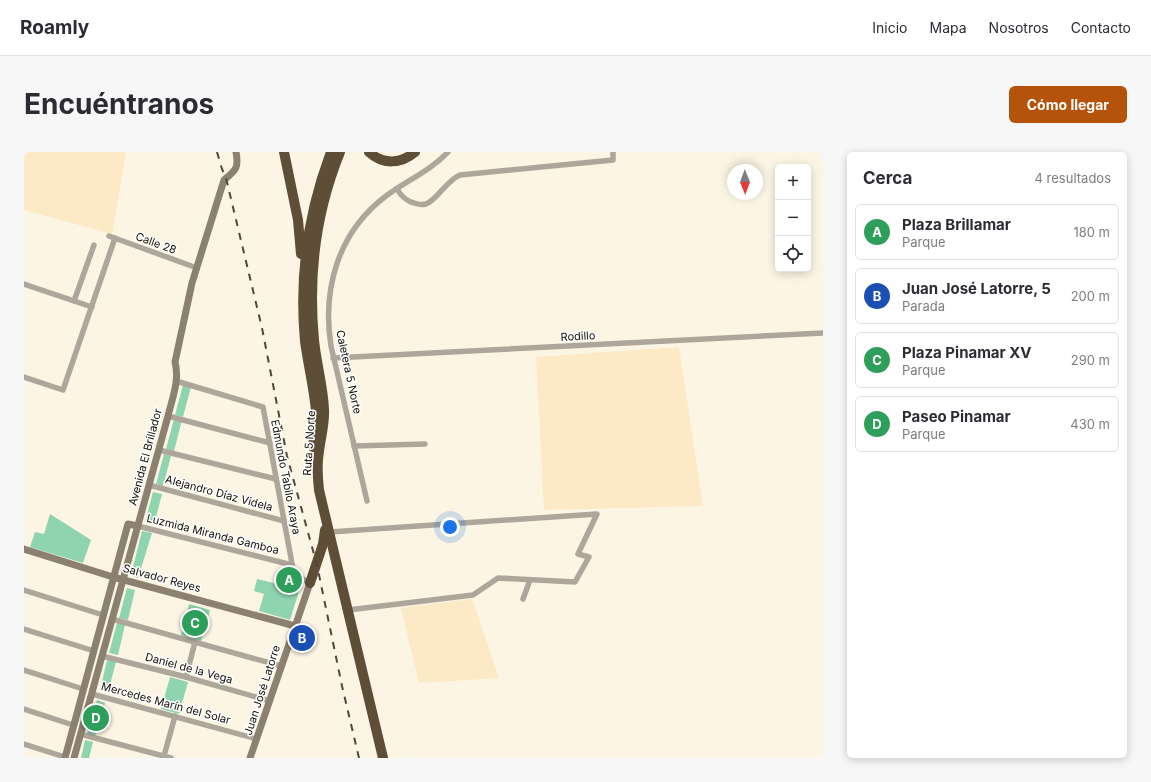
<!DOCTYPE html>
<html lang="es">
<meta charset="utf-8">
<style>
:root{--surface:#fff;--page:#f7f7f7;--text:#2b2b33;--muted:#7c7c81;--line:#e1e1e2;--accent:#b45309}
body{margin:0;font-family:Inter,sans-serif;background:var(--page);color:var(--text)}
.controls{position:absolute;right:12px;top:12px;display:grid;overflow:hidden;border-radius:6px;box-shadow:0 2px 10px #0003}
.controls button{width:36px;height:36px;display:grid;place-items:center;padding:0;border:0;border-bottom:1px solid var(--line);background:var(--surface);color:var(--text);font:20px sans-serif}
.compass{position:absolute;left:703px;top:12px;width:36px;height:36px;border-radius:50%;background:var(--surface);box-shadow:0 2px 10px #0003;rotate:179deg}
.you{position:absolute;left:426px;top:375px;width:14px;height:14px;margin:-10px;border:3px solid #fff;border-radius:50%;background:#1a73e8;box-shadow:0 0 0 6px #1a73e833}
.badge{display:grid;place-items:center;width:26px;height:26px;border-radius:50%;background:var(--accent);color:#fff;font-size:13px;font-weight:700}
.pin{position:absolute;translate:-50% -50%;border:2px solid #fff;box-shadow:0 1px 4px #0006}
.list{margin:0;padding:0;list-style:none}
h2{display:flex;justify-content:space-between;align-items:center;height:52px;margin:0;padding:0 16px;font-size:17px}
h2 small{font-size:13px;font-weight:400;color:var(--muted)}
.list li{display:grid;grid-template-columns:26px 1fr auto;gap:12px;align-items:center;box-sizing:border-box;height:56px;margin:0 8px 8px;padding:0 8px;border:1px solid var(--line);border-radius:6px}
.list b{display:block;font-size:15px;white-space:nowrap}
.list p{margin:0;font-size:13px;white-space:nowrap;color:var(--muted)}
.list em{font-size:13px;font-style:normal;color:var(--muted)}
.icon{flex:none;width:22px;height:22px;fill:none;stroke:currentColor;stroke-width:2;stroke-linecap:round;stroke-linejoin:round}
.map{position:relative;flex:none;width:799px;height:606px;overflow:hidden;border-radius:6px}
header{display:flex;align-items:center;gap:24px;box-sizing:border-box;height:56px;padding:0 20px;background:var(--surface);border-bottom:1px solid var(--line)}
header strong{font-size:19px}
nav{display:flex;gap:22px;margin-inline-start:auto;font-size:14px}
.intro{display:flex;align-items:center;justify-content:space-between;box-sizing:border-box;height:96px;padding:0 24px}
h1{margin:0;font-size:28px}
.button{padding:10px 18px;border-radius:6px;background:var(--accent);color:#fff;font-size:14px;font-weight:700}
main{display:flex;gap:24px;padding:0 24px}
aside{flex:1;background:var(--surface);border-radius:6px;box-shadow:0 2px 10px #0003}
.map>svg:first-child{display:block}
.built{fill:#fceac6}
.green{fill:#8dd4af}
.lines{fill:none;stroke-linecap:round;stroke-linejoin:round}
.street{stroke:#aea69b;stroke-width:5.5}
.secondary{stroke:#8c8070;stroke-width:7}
.highway{stroke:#5e4e37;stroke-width:10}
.rail{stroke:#4c473c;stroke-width:2;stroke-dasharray:7 7;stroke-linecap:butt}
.labels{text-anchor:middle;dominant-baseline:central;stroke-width:3;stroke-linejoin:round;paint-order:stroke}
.street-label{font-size:11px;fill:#110d04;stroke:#fff}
</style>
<header>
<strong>Roamly</strong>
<nav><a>Inicio</a><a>Mapa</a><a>Nosotros</a><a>Contacto</a></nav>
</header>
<div class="intro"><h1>Encuéntranos</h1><a class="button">Cómo llegar</a></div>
<main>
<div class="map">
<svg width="799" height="606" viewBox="0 0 799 606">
<rect width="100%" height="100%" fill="#fdf5e3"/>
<g class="built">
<polygon points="0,0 102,0 88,82 0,58"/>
<polygon points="655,195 679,354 520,358 512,205"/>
<polygon points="448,447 475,526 395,531 377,456"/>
</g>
<g class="green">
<polygon points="159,233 167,235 159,265 151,263"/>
<polygon points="150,267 158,268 150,299 142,297"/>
<polygon points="140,302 147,304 139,334 132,332"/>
<polygon points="129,340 138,342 130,373 121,370"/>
<polygon points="26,362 67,388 59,411 6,395 11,380 20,382"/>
<polygon points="118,379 128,381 114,426 107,423"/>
<path d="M260,418l4,2c2,8 6,10 13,13l-11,35 -31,-9 5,-17 -10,-3 3,-12 29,7z"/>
<polygon points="103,436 111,438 104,468 95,466"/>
<polygon points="165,452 186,458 177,489 157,483"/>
<polygon points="93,471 101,473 94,503 85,501"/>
<polygon points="83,508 92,510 84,540 76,538"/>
<polygon points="146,525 164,530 155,562 137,557"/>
<polygon points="73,548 81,551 71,584 63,582"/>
<polygon points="61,588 69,590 65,606 57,606"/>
</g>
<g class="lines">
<g class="street">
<path d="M373,37c4,7 9,12 17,14 3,1 8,2 12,1 11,-4 20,-23 34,-29l153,-15v-8"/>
<polyline points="85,84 173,116"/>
<polyline points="0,132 68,155"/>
<polyline points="50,149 70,93"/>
<polyline points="309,206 799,181"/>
<polyline points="0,225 39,238 91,86"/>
<polyline points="152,229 239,255 269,417 275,425 286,431"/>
<polyline points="144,264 246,291"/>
<polyline points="330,294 401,292"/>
<polyline points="135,298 252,327"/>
<polyline points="125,333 260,369"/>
<path d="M343,349l-36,-155c-9,-57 7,-114 55,-150 20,-15 44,-25 62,-44"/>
<polyline points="114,374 268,413"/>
<polyline points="306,380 573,362 554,402 565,405 551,430 474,426 449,443 324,458"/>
<polyline points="0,438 79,463"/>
<polyline points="499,447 506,428"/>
<polyline points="88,467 257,514"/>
<polyline points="0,477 70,499"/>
<polyline points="78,504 162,525 246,549"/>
<polyline points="0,518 59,537"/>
<polyline points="162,525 171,490"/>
<polyline points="68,542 233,587"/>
<polyline points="0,557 49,573"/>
<polyline points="56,582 147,606"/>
<polyline points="0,592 41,605"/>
<polyline points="140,604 151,564"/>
</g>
<g class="secondary">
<polyline points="0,397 89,425 271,474"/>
<polyline points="41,606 104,372 114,374"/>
<path d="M50,606l94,-342c4,-17 12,-36 7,-54l17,-79 32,-103c12,-10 15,-12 12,-28"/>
<polyline points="226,606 286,431"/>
</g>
<g class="highway">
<polyline points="260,0 274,68 277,102"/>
<path d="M316,0c-24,59 -32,124 -26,188 2,22 9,46 10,69 1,17 -5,34 -6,51 -1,10 0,20 1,30l64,268"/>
<path d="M345,0c14,13 32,12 46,0"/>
<path d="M289,295c2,-12 3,-24 3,-36 -2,-23 -8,-47 -11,-70 -6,-65 3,-128 26,-189"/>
<polyline points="286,431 299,392 301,378"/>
</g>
<polyline class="rail" points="193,0 198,17 202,26 238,176 263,304 293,413 318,534 335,606"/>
</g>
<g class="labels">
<g class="street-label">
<text transform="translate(132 91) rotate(20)">Calle 28</text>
<text transform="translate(554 184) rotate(-3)">Rodillo</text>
<text transform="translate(325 220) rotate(78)">Caletera 5 Norte</text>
<text transform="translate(285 291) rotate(-86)">Ruta 5 Norte</text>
<text transform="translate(121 305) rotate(-75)">Avenida El Brillador</text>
<text transform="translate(262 325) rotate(79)">Edmundo Tabilo Araya</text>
<text transform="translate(195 341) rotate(15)">Alejandro Díaz Videla</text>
<text transform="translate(189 382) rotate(14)">Luzmida Miranda Gamboa</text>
<text transform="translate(138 426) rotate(15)">Salvador Reyes</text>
<text transform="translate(165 516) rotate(15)">Daniel de la Vega</text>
<text transform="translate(238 538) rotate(-72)">Juan José Latorre</text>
<text transform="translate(142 551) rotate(15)">Mercedes Marín del Solar</text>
</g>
</g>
</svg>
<div class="controls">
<button>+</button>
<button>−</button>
<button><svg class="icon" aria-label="locate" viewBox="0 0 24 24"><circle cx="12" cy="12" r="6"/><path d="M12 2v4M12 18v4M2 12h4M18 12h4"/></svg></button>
</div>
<svg class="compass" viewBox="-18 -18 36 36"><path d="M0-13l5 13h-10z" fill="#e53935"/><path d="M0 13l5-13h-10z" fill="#7c7c81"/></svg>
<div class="you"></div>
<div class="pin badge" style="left:265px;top:428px;background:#2e9e5b">A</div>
<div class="pin badge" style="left:278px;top:486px;background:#1a4fb4">B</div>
<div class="pin badge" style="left:171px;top:471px;background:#2e9e5b">C</div>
<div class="pin badge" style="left:72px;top:566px;background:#2e9e5b">D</div>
</div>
<aside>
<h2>Cerca<small>4 resultados</small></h2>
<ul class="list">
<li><span class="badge" style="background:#2e9e5b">A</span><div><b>Plaza Brillamar</b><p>Parque</p></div><em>180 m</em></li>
<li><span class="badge" style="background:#1a4fb4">B</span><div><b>Juan José Latorre, 5</b><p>Parada</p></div><em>200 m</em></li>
<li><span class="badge" style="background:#2e9e5b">C</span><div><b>Plaza Pinamar XV</b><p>Parque</p></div><em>290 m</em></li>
<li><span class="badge" style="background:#2e9e5b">D</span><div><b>Paseo Pinamar</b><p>Parque</p></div><em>430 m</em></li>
</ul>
</aside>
</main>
